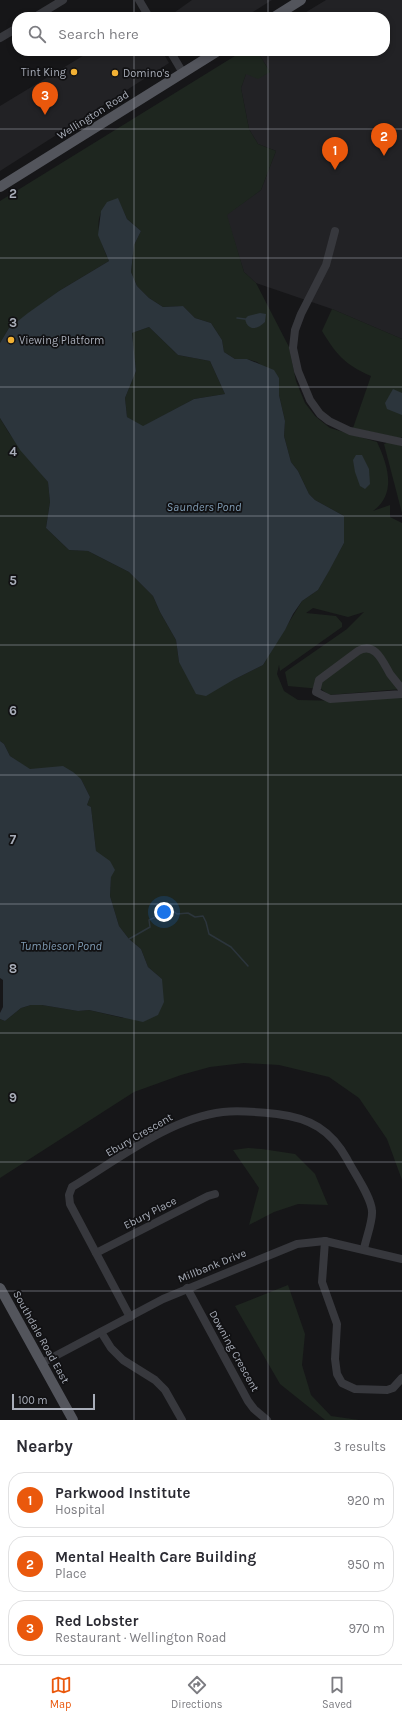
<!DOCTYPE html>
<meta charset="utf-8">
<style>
:root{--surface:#fff;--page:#f7f7f7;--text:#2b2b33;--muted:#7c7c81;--line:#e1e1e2;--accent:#ea580c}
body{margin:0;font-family:Karla,sans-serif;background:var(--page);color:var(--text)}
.scale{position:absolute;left:12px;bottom:10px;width:83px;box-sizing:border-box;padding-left:4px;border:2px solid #a8adb8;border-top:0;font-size:11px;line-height:14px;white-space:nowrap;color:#a8adb8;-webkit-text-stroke:3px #111113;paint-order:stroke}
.you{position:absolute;left:164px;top:912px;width:14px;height:14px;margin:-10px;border:3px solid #fff;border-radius:50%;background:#1a73e8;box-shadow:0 0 0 6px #1a73e833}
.badge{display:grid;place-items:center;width:26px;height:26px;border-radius:50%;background:var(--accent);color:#fff;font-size:13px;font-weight:700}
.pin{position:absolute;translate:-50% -33px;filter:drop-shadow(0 1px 2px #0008)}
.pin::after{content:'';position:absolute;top:21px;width:14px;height:12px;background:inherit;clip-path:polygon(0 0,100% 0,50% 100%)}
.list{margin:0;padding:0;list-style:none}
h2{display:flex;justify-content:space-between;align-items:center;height:52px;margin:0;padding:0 16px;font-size:17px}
h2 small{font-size:13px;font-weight:400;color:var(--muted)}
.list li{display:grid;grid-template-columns:26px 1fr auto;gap:12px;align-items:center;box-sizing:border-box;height:56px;margin:0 8px 8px;padding:0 8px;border:1px solid var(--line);border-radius:16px}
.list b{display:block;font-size:15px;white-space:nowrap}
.list p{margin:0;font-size:13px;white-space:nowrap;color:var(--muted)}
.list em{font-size:13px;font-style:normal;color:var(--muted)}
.icon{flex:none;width:22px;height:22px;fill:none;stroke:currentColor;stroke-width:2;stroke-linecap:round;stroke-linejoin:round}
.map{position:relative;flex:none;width:402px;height:1420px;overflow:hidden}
.search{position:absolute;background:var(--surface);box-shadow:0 2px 6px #0003;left:12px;right:12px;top:12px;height:44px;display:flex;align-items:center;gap:10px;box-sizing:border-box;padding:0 14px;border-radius:16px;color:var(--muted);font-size:15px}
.sheet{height:244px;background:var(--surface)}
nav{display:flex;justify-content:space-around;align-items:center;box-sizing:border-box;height:56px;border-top:1px solid var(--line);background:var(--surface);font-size:11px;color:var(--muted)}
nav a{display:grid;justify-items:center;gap:2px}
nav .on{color:var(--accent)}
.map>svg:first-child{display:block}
.built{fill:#222225}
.green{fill:#1e261f}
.water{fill:#2c353c;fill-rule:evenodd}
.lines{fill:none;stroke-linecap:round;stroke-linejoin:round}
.stream{stroke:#2c353c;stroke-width:1.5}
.minor{stroke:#37383d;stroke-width:8}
.major{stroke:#53555c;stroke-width:10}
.grid{fill:none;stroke:#a8adb8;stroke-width:1;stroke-opacity:0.55}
.poi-dot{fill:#f2b134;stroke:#111113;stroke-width:1.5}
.labels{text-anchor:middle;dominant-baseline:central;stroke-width:3.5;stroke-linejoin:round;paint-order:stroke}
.poi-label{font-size:11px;fill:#a8adb8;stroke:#111113;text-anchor:start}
.street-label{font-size:11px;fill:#a8adb8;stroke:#111113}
.water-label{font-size:12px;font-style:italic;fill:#7f9bb3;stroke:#111113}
.grid-label{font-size:13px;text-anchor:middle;font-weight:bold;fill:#a8adb8;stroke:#111113;stroke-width:3.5;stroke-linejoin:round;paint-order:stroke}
</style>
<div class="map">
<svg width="402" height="1420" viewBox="0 0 402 1420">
<rect width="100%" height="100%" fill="#161618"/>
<g class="built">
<polygon points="192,0 272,0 245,17 168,17"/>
<polygon points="326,0 402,0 402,339 332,309 256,283 244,272 226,215 261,190 276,151 258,144 249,129 241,88 246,74 270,72 257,51 385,51 385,17 298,17"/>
<polygon points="91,51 162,51 169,63 0,171 0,106"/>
</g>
<g class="green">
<path d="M243,51h14l13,21 -12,7 -12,-5 -5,14 8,41 9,15 18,7 -15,39 -34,25 17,57 12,11 33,64 7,34 9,22 10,13 15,12 47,14c11,23 20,52 -4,69l17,-6v12l12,6v166l-73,6 -8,-6 -33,-3 -3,-14 62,-43 17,-17 -16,5 -35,-9 -7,5 30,3 6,7v4l-62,44 -1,-6 -2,9 7,17 14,9 47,1 57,-4v483l-15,-41 -28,-41 -30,-21 -50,-12 -35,-2 -34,4 -29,8 -47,17 -134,86v-159l5,2 16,-13 10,-3h11l36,6 11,-1 34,8 39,-39 -14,-12 -7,-18 -12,-10 -10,-13 -9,-30 1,-19 -15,-26 -5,-44 -4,-2 3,-8 -9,-18 -35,-10 -16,1 -20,-14 -6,-12 -4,-3v-323l9,15 39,49 2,20 -4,26 23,22 19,1 41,21 24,24 7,16 16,28 3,22 54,18 30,-15 39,-64 16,-11 26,-47v-27l-29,-16 -6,-6 -11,-23 -7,-9 -7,-26 1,-15 -6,-26v-17l-22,-16 -10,-3h-12l-11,-7 -2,-12 -11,-17 -16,-5 -12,-12 -20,1 -14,-9 -12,-12 -6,-14 3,-27 7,-14 -14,-12 -9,-20c-30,11 -19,40 -9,62l-50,30 -50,37 -9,15v-142z"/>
<path d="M332,309l70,30v98l-2,1 -47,-10 18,-52c-26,-11 -35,-22 -49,-45z"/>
<polygon points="149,327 178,355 210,361 225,394 194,399 142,427 127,417 125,398 136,371 132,333"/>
<polygon points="389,442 402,446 402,513 384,444"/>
<polygon points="248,1148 262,1149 295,1154 315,1174 328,1205 298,1204 274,1212 249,1225 259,1188 233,1150"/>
<polygon points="288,1285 305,1334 302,1365 311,1395 331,1416 359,1420 325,1420 280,1384 235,1306"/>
</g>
<g class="water">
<path d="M118,198l9,21 14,12 -7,14 -3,27 6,14 12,12 14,9 20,-1 12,12 16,5 11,17 2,12 11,7h12l27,11 5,8v17l6,26 -1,15 7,26 7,9 11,23 6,6 29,16v27l-15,28 -11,19 -16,11 -9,13 -8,16 -22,35 -30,15 -27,16 -10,-2 -17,-32 -3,-22 -16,-28 -7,-16 -24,-24 -41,-21 -19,-1 -23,-22 4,-26 -2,-20 -28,-32 -20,-32v-75l9,-15 19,-15 31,-22 50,-30 -11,-26 3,-24 6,-9zM149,327l29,28 32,6 15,33 -31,5 -51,27 -16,-9 -2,-19 11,-27 -4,-38z"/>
<path d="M260,313l6,1 -1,8c-7,7 -17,10 -20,-3l3,-3z"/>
<polygon points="393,389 402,393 402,415 387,409 385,403"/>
<polygon points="356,455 362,455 369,469 370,484 365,489 360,486 355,472 353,460"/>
<polygon points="0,741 4,744 10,756 30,769 63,766 73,772 81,779 90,797 87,805 91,807 96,851 110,861 115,870 111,877 110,896 119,926 129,939 141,949 148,967 162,979 164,1002 158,1015 143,1022 89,1010 78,1011 42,1005 31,1005 21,1008 5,1021 0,1019 0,1013 3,1007 3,980 0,978"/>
</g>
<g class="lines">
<g class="stream">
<polyline points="237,318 245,319"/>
<polyline points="129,939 150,927 149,920 172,910 177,914 188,913 195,917 203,916 206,922 209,934 231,947 248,966"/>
</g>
<g class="minor">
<polyline points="139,0 149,17"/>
<polyline points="35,17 63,0"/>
<polyline points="0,38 17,28"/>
<polyline points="170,51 183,73"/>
<polyline points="335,231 326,265 301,314 295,330 293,348 298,371 310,400 320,414 329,421 350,431 402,442"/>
<path d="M402,689c-4,-5 -8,-10 -12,-15 -7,-12 -15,-33 -32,-23l-39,29 -3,12 14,7 72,-5"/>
<polyline points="325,1241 322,1282 337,1324 335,1359 337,1374 342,1383 355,1389 387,1390 393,1388 402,1378"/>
<polyline points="96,1253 208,1196 215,1194"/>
<polyline points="187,1288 248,1401 254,1409 267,1420"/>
<path d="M130,1317l-60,-113 -1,-9 3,-8c45,-27 98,-69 151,-75 18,-2 36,0 54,2 33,4 54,16 70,45 7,14 24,37 25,52 1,10 -6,27 -8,38"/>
<polyline points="101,1332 111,1348 123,1360 155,1380 165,1390 182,1420"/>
<polyline points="42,1363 163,1299 297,1244 325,1241 402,1259"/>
</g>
<g class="major">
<polyline points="274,17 301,0"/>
<polyline points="0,187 218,51"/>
<polyline points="0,1288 73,1420"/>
</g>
</g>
<path class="grid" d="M134,0v17M268,0v17M134,51v1369M268,51v1369M0,129h402M0,258h402M0,387h402M0,516h402M0,645h402M0,775h402M0,904h402M0,1033h402M0,1162h402M0,1291h402"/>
<g class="poi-dot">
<circle cx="74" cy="72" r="4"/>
<circle cx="115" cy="73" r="4"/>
<circle cx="11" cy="340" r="4"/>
</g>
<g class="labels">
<g class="poi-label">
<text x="66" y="72" text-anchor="end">Tint King</text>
<text x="123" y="73">Domino's</text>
<text x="19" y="340">Viewing Platform</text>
</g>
<g class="street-label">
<text transform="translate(93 115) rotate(-32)">Wellington Road</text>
<text transform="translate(139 1135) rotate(-30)">Ebury Crescent</text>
<text transform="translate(150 1213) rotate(-27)">Ebury Place</text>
<text transform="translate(212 1266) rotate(-22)">Millbank Drive</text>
<text transform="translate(41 1337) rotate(61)">Southdale Road East</text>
<text transform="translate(234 1351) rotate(61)">Downing Crescent</text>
</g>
<g class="water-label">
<text x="204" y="507">Saunders Pond</text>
<text x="61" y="946">Tumbleson Pond</text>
</g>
</g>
<g class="grid-label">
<text x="13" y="198">2</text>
<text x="13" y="327">3</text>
<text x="13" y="456">4</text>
<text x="13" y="585">5</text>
<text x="13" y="715">6</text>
<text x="13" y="844">7</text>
<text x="13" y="973">8</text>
<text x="13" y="1102">9</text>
</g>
</svg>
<div class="scale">100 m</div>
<div class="you"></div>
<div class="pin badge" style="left:335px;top:170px">1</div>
<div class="pin badge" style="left:384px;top:156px">2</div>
<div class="pin badge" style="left:45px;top:115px">3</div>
<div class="search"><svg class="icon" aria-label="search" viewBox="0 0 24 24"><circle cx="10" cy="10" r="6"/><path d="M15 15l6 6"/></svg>Search here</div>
</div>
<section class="sheet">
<h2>Nearby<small>3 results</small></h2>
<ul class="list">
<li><span class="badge">1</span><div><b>Parkwood Institute</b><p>Hospital</p></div><em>920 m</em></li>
<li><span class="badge">2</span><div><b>Mental Health Care Building</b><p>Place</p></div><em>950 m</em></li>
<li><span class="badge">3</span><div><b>Red Lobster</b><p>Restaurant · Wellington Road</p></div><em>970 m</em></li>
</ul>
</section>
<nav>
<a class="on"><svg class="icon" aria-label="map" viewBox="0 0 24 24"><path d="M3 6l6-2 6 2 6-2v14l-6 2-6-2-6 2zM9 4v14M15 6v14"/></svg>Map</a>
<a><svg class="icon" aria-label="directions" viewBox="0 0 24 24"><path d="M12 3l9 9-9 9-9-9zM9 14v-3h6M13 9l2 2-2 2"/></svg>Directions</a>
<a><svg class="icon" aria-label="saved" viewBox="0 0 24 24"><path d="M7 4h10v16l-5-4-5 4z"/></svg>Saved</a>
</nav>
